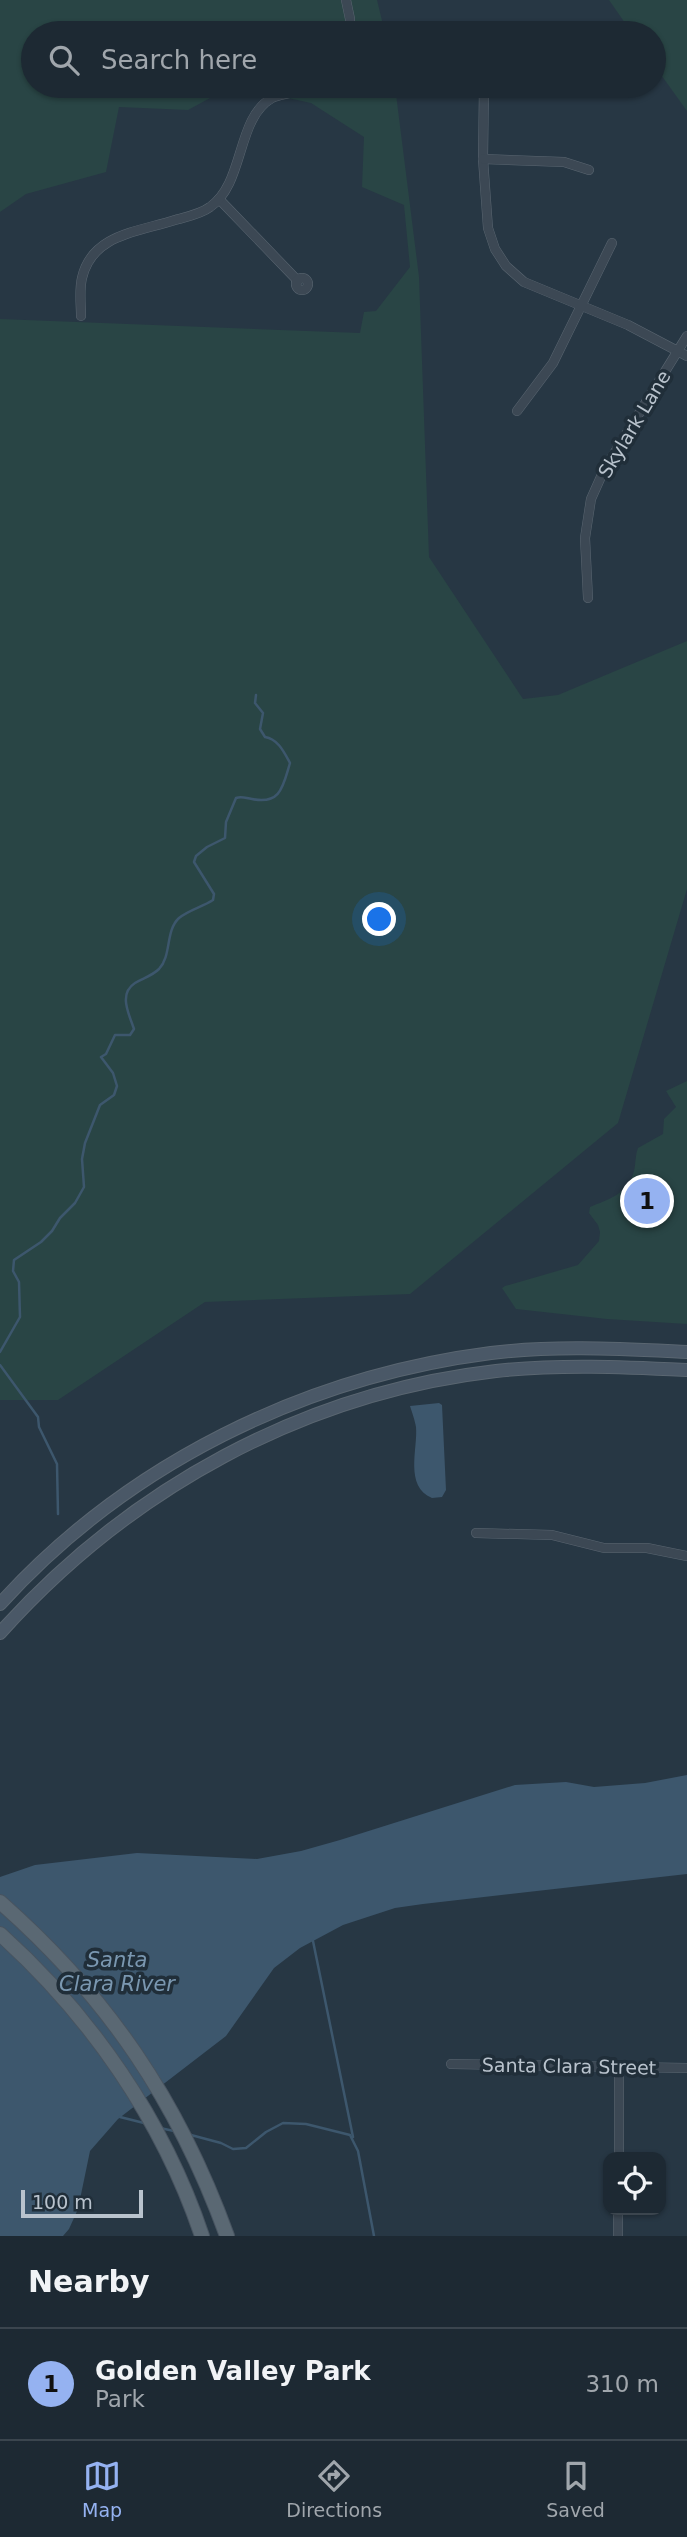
<!DOCTYPE html>
<style>
:root{--surface:#1d2933;--page:#2a353f;--text:#f1f3f6;--muted:#a0a6ac;--line:#3b454e;--accent:#95b2f1}
body{margin:0;font-family:"DejaVu Sans",sans-serif;background:var(--page);color:var(--text)}
.controls{position:absolute;right:21px;bottom:21px;display:grid;overflow:hidden;border-radius:14px;box-shadow:0 2px 5px #0004}
.controls button{width:63px;height:63px;display:grid;place-items:center;padding:0;border:0;border-bottom:2px solid var(--line);background:var(--surface);color:var(--text);font:35px sans-serif}
.scale{position:absolute;left:21px;bottom:18px;width:122px;box-sizing:border-box;padding-left:7px;border:4px solid #b9c3cd;border-top:0;font-size:19px;line-height:24px;white-space:nowrap;color:#b9c3cd;-webkit-text-stroke:5px #202e39;paint-order:stroke}
.you{position:absolute;left:380px;top:920px;width:24px;height:24px;margin:-18px;border:5px solid #fff;border-radius:50%;background:#1a73e8;box-shadow:0 0 0 10px #1a73e833}
.badge{display:grid;place-items:center;width:46px;height:46px;border-radius:50%;background:var(--accent);color:#111;font-size:23px;font-weight:700}
.pin{position:absolute;translate:-50% -50%;border:4px solid #fff;box-shadow:0 2px 7px #0006}
.list{margin:0;padding:0;list-style:none}
h2{display:flex;justify-content:space-between;align-items:center;height:91px;margin:0;padding:0 28px;font-size:30px}
h2 small{font-size:23px;font-weight:400;color:var(--muted)}
.list li{display:grid;grid-template-columns:46px 1fr auto;gap:21px;align-items:center;box-sizing:border-box;height:112px;padding:0 28px;border-top:2px solid var(--line)}
.list b{display:block;font-size:26px;white-space:nowrap}
.list p{margin:0;font-size:23px;white-space:nowrap;color:var(--muted)}
.list em{font-size:23px;font-style:normal;color:var(--muted)}
.icon{flex:none;width:38px;height:38px;fill:none;stroke:currentColor;stroke-width:2;stroke-linecap:round;stroke-linejoin:round}
.map{position:relative;flex:none;width:687px;height:2236px;overflow:hidden}
.search{position:absolute;background:var(--surface);box-shadow:0 2px 5px #0004;left:21px;right:21px;top:21px;height:77px;display:flex;align-items:center;gap:18px;box-sizing:border-box;padding:0 24px;border-radius:38px;color:var(--muted);font-size:26px}
.sheet{height:203px;background:var(--surface)}
nav{display:flex;justify-content:space-around;align-items:center;box-sizing:border-box;height:98px;border-top:2px solid var(--line);background:var(--surface);font-size:19px;color:var(--muted)}
nav a{display:grid;justify-items:center;gap:4px}
nav .on{color:var(--accent)}
.map>svg:first-child{display:block}
.green{fill:#294545}
.water{fill:#3d576d}
.lines{fill:none;stroke-linecap:round;stroke-linejoin:round}
.stream{stroke:#3d576d;stroke-width:2.5}
.minor-casing{stroke:#5a6671;stroke-width:10}
.secondary-casing{stroke:#5a6671;stroke-width:14}
.primary-casing{stroke:#485460;stroke-width:16}
.minor{stroke:#3c4854;stroke-width:9}
.secondary{stroke:#4a5867;stroke-width:12}
.primary{stroke:#5a6873;stroke-width:14}
.labels{text-anchor:middle;dominant-baseline:central;stroke-width:7;stroke-linejoin:round;paint-order:stroke}
.street-label{font-size:19px;fill:#b9c3cd;stroke:#202e39}
.water-label{font-size:21px;font-style:italic;fill:#7a97b0;stroke:#202e39}
</style>
<div class="map">
<svg width="687" height="2236" viewBox="0 0 687 2236">
<rect width="100%" height="100%" fill="#273744"/>
<g class="green">
<polygon points="0,0 377,0 385,33 33,33 33,86 232,86 188,110 119,107 106,172 26,194 0,212"/>
<polygon points="609,0 687,0 687,111 654,65 654,33 632,33"/>
<polygon points="233,86 395,86 419,277 429,557 523,699 558,695 687,641 687,889 618,1123 410,1294 205,1302 58,1400 0,1400 0,319 360,333 364,312 376,311 410,267 404,205 362,187 364,137 311,103"/>
<path d="M687,1081v243l-80,-5 -91,-10 -14,-21 3,-2 73,-21 21,-24 1,-9 -2,-7 -9,-12 1,-6c19,-8 38,-13 44,-36 2,-8 1,-15 4,-23l25,-14 1,-15 12,-12 -10,-16z"/>
</g>
<g class="water">
<path d="M439,1403l3,2 4,85 -4,7 -10,1c-28,-12 -14,-49 -16,-71 -1,-6 -4,-15 -6,-21z"/>
<polygon points="687,1775 687,1874 423,1904 395,1908 343,1925 300,1948 274,1968 226,2036 118,2119 90,2151 78,2209 69,2229 63,2236 0,2236 0,1877 35,1865 137,1853 257,1859 301,1851 340,1840 515,1785 566,1782 594,1787 645,1783"/>
</g>
<g class="lines">
<g class="stream">
<path d="M0,1352l20,-35 -1,-35 -6,-11 1,-11 27,-18 11,-11 8,-13 15,-15 9,-16 -2,-28 3,-16 15,-38 14,-10 3,-9 -4,-13 -12,-16 5,-3 9,-19h15l4,-6c-5,-15 -16,-35 1,-46 8,-5 17,-7 24,-14 13,-14 6,-38 20,-51 10,-8 23,-11 34,-18l1,-6 -20,-32 2,-6 11,-9 18,-9 1,-16 10,-24c6,-2 9,0 16,1 29,6 31,-13 38,-36 -6,-11 -12,-24 -25,-26l-5,-8 3,-16 -8,-10 1,-8"/>
<polyline points="0,1365 38,1417 39,1427 57,1464 58,1514"/>
<polyline points="313,1941 353,2137"/>
<polyline points="120,2117 144,2123"/>
<polyline points="160,2128 174,2131"/>
<polyline points="191,2135 221,2143 233,2149 246,2148 266,2132 283,2123 306,2124 350,2135 358,2151 374,2236"/>
</g>
<g class="minor-casing">
<g id="minor">
<polyline points="346,0 350,19 350,33"/>
<polyline points="484,86 483,159 488,228 495,249 506,266 524,282 628,325 687,356"/>
<polyline points="483,159 564,162 589,170"/>
<polyline points="219,199 298,281"/>
<circle cx="302" cy="284" r="6"/>
<path d="M81,316c0,-12 -2,-26 1,-38 10,-44 56,-46 93,-58 11,-3 26,-6 35,-13 35,-24 26,-89 62,-109 15,-7 41,-7 58,-12"/>
<polyline points="517,411 553,363 612,243"/>
<polyline points="588,598 585,538 591,499 604,470 687,336"/>
<polyline points="476,1533 552,1535 604,1548 647,1548 687,1556"/>
<polyline points="451,2064 687,2068"/>
<polyline points="619,2066 619,2157"/>
<polyline points="618,2236 618,2210"/>
</g>
</g>
<g class="secondary-casing">
<g id="secondary">
<path d="M0,1604c127,-140 304,-227 491,-251 65,-8 131,-4 196,-1"/>
<path d="M0,1633c129,-144 303,-240 496,-262 64,-7 127,-4 191,-1"/>
</g>
</g>
<g class="primary-casing">
<g id="primary">
<path d="M0,1902c108,95 178,199 227,334"/>
<path d="M0,1934c91,82 163,186 202,302"/>
</g>
</g>
<use href="#minor" class="minor"/>
<use href="#secondary" class="secondary"/>
<use href="#primary" class="primary"/>
</g>
<g class="labels">
<g class="street-label">
<text transform="translate(634 424) rotate(-59)">Skylark Lane</text>
<text transform="translate(569 2066) rotate(1)">Santa Clara Street</text>
</g>
<g class="water-label">
<text x="117" y="1960">Santa<tspan x="117" dy="24">Clara River</tspan></text>
</g>
</g>
</svg>
<div class="controls">
<button><svg class="icon" aria-label="locate" viewBox="0 0 24 24"><circle cx="12" cy="12" r="6"/><path d="M12 2v4M12 18v4M2 12h4M18 12h4"/></svg></button>
</div>
<div class="scale">100 m</div>
<div class="you"></div>
<div class="pin badge" style="left:647px;top:1201px">1</div>
<div class="search"><svg class="icon" aria-label="search" viewBox="0 0 24 24"><circle cx="10" cy="10" r="6"/><path d="M15 15l6 6"/></svg>Search here</div>
</div>
<section class="sheet">
<h2>Nearby<small></small></h2>
<ul class="list">
<li><span class="badge">1</span><div><b>Golden Valley Park</b><p>Park</p></div><em>310 m</em></li>
</ul>
</section>
<nav>
<a class="on"><svg class="icon" aria-label="map" viewBox="0 0 24 24"><path d="M3 6l6-2 6 2 6-2v14l-6 2-6-2-6 2zM9 4v14M15 6v14"/></svg>Map</a>
<a><svg class="icon" aria-label="directions" viewBox="0 0 24 24"><path d="M12 3l9 9-9 9-9-9zM9 14v-3h6M13 9l2 2-2 2"/></svg>Directions</a>
<a><svg class="icon" aria-label="saved" viewBox="0 0 24 24"><path d="M7 4h10v16l-5-4-5 4z"/></svg>Saved</a>
</nav>
